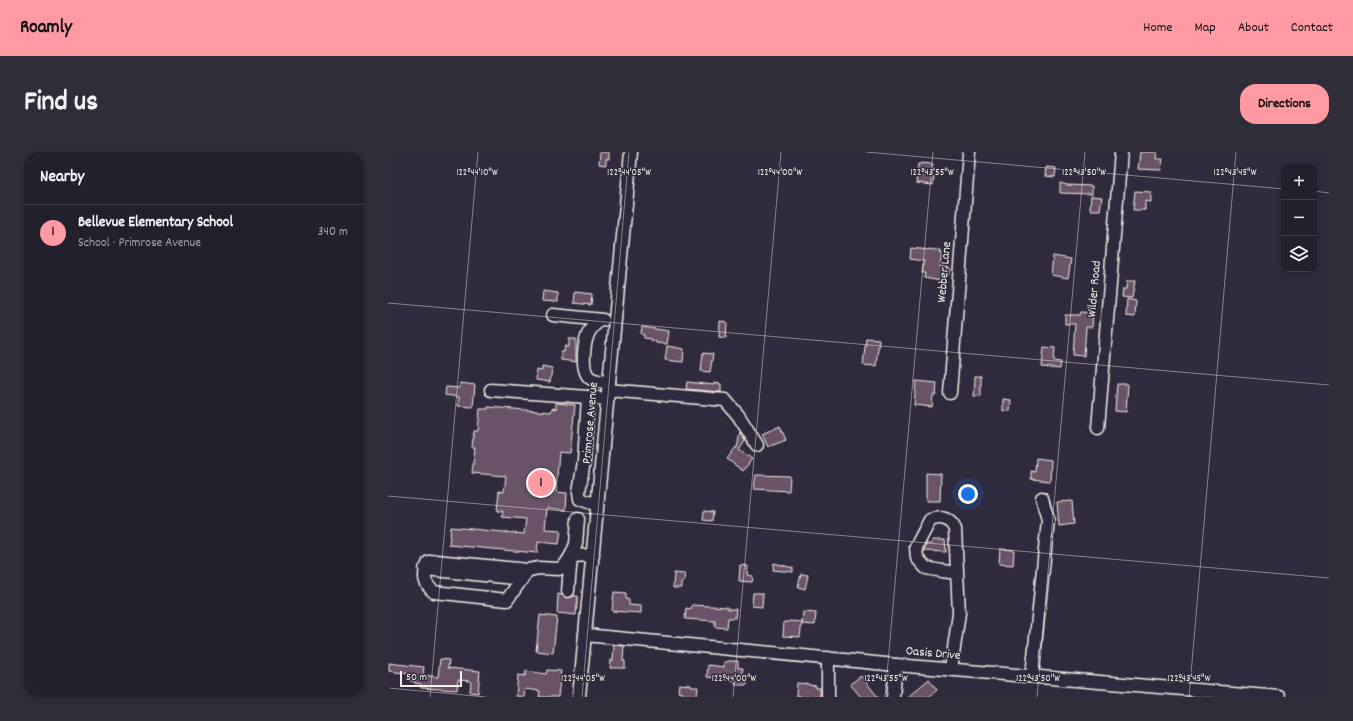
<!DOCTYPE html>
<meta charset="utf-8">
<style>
:root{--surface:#23202e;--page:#2f2d3a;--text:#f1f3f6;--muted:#a3a3aa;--line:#403e4a;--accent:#ff9aa2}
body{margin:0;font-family:Dekko,sans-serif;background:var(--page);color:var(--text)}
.controls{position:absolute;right:12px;top:12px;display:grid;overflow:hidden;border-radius:8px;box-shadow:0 2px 6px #0003}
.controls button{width:36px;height:36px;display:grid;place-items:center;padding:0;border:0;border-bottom:1px solid var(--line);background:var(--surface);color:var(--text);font:20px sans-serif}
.scale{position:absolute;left:12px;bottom:10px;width:62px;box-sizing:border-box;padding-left:4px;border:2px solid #f4f1e8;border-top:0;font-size:11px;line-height:14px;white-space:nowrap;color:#f4f1e8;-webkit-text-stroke:3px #2f2a3d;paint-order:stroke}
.you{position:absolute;left:580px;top:342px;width:14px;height:14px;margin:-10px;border:3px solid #fff;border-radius:50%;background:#1a73e8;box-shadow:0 0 0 6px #1a73e833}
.badge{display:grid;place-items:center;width:26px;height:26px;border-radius:50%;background:var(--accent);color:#111;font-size:13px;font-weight:700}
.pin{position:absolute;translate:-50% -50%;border:2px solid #fff;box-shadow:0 1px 4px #0006}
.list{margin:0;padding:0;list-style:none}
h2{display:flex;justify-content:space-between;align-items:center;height:52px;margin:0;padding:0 16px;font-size:17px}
h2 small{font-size:13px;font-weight:400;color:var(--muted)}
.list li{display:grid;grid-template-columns:26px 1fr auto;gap:12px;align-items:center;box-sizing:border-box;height:56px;padding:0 16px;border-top:1px solid var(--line)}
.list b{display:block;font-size:15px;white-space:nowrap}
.list p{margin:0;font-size:13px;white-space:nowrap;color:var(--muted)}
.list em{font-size:13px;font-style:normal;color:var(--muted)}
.icon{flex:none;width:22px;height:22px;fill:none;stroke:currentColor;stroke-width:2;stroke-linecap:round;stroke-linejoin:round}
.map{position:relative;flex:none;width:941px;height:545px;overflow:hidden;border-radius:16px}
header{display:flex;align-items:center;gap:24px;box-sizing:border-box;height:56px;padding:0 20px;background:var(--accent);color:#111}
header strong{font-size:19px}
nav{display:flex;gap:22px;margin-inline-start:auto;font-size:14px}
.intro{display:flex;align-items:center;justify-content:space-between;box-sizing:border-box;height:96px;padding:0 24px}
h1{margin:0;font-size:28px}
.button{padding:10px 18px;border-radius:16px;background:var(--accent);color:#111;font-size:14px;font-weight:700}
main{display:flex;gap:24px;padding:0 24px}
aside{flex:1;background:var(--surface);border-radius:16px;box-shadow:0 2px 6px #0003}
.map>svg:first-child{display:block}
.building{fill:#6a5367;stroke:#f4f1e8}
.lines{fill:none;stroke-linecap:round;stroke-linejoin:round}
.minor-casing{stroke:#f4f1e8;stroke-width:15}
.minor{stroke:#2f2a3d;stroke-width:12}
.ticks{fill:none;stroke:#f4f1e8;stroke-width:1;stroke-opacity:0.45}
.labels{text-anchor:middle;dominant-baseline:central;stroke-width:3;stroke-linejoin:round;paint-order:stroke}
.street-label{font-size:13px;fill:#f4f1e8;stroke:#2f2a3d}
.ticks-label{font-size:10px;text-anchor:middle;fill:#f4f1e8;stroke:#2f2a3d;stroke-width:3;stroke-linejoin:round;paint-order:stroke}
</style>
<header>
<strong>Roamly</strong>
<nav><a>Home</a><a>Map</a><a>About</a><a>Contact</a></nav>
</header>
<div class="intro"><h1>Find us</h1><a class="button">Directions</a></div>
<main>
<aside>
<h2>Nearby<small></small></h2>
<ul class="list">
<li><span class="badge">1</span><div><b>Bellevue Elementary School</b><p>School · Primrose Avenue</p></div><em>340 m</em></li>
</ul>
</aside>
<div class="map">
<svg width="941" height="545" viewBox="0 0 941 545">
<rect width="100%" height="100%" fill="#2f2a3d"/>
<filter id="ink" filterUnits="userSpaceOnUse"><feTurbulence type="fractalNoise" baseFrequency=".025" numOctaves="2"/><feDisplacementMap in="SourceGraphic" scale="8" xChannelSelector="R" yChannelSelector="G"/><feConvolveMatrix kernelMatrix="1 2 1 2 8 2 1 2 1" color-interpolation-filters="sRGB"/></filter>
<g filter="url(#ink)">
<g class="building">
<polygon points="212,0 221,0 221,7 218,7 218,13 211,12"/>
<polygon points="752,0 769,0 768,7 775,7 773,18 750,17"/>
<polygon points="533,11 545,12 544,24 546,24 545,33 528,31 530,12 533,12"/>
<polygon points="658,15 668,16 667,25 657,24"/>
<polygon points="672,31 679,33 704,34 704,42 672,41"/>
<polygon points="747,39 763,40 763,50 757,49 757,58 745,58"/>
<polygon points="703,44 714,45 712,58 702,58"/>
<polygon points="523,96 541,98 541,97 553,99 552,101 554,101 552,114 562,116 560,124 554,123 553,129 536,126 537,121 534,121 536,109 522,107"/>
<polygon points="665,104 683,107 680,126 663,123"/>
<polygon points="739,129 747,129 744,146 734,145 735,137 738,137"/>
<polygon points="155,139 170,141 170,150 154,149"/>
<polygon points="187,140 204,142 203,153 186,151"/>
<polygon points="739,147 748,149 747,165 738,164"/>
<polygon points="693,160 705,161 704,175 698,175 696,204 685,203 687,172 677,172 677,163 692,163"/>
<polygon points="332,169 339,170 338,186 331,185"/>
<polygon points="254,175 281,179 279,192 268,191 268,189 263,189 263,187 256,186 256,183 253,182"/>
<polygon points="478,186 491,187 488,214 475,213"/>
<polygon points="181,187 188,187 188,210 173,208 173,200 176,200 177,194 181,195"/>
<polygon points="279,194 296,197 295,210 277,208"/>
<polygon points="656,195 667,196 666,209 673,210 672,217 654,215"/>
<polygon points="315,201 325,202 322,220 313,219"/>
<polygon points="154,214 164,216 162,230 148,228 149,218 154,219"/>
<polygon points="587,224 593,224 593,244 586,244"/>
<polygon points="528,229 549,231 548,243 545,243 544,255 526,253"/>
<polygon points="299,230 326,233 326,231 333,232 333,240 298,237"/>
<polygon points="72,231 87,233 85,255 70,254 71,245 57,243 58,235 72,236"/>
<polygon points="729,232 740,232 738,260 727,259"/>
<polygon points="615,247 623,248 622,259 615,259"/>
<polygon points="168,251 187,253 182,301 171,300 169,324 168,340 179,341 178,358 159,356 157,377 173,378 171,392 150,390 149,401 61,393 63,375 136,382 138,367 114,365 115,359 109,359 111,339 116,340 118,324 84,321 87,295 84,295 86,279 90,279 92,257 100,257 100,255 163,260 164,256 168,257"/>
<polygon points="392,274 398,288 380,295 374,282"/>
<polygon points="352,280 357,289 351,298 364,307 355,319 339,307 348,295 349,296"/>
<polygon points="648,306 663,308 662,329 643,327 643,319 647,320"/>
<polygon points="538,321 553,322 552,349 538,349"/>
<polygon points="368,323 402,324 401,339 366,337"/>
<polygon points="684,349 686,372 671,374 669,350"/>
<polygon points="316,359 325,360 324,369 315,368"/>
<polygon points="544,388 557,388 558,400 536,399 538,392 544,392"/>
<polygon points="612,397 626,398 625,413 611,412"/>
<polygon points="386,411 405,416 405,420 385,418"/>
<polygon points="352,413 360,414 359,423 365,424 364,430 351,429"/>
<polygon points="286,421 297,422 296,430 293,430 293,436 285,436"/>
<polygon points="413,422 420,423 417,437 410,435"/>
<polygon points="226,440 238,441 238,447 241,448 241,453 253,454 253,461 224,459"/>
<polygon points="365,441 375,441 374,455 364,454"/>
<polygon points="170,442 174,443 179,446 186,444 190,444 188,463 169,461"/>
<polygon points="304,453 340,455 340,457 348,457 347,466 340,466 339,476 327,475 327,469 297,467 298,456 303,457"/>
<polygon points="415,460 428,461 427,473 414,472"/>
<polygon points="152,463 169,465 165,501 148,499"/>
<polygon points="401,469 414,470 412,485 395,484 396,470 401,470"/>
<polygon points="226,493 236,494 235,509 237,509 237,516 222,516 223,508 225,509"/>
<polygon points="52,507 61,508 60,516 92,519 90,541 82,540 83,529 70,528 69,538 33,536 33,532 26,531 27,529 22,529 22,522 1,519 1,511 8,512 36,515 35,523 50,525"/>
<polygon points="340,509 350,509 350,516 355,516 354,524 359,525 359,533 347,533 348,529 319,525 320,513 336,515 336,510 339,510"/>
<polygon points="159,518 173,519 170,545 151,545 152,539 137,537 136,545 128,544 130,523 137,524 138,519 158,522"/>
<polygon points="473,524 490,545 473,545 462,532"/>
<polygon points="541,527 549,538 541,545 520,545"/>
<polygon points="409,531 421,532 421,533 428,534 428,536 432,536 432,545 412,545 412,544 408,543"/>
<polygon points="291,532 303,533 303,535 310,535 309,544 294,543 294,541 290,540"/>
</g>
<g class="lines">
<g class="minor-casing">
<g id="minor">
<polyline points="165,163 215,168"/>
<path d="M212,168c-5,4 -8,7 -11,12 -5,10 -9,38 1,46 5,3 13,4 19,4"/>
<polyline points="103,238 200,245"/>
<polyline points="220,238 337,248 350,263 369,293"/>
<polyline points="562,241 581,0"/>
<polyline points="710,276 733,0"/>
<polyline points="209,353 192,347 191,340 196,309 200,245 219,247"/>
<polyline points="37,417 134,427"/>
<path d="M140,418l-21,30 -73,-8c-11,-9 -11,-17 -5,-30l7,-1 92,9 11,-2 20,1 6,-4 6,-9 22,-1"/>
<polyline points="180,439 183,404 188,392 190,367"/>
<polyline points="197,483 508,513 891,545"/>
<path d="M563,517l8,-56 -4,-84c-6,-11 -13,-13 -25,-9l-14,27 1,11 9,10 16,3 15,2"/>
<polyline points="644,524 660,368 654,346"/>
<polyline points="191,545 243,0"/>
<polyline points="440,545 440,506"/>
<polyline points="505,545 508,513"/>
</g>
</g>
<use href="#minor" class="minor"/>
</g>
</g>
<path class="ticks" d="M478,0l418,37M926,39l15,2M0,151l941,82M0,344l941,82M0,536l98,9M42,545l48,-545M194,545l47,-545M345,545l48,-545M497,545l48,-545M649,545l48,-545M801,545l47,-545"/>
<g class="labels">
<g class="street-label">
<text transform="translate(557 120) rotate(-85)">Webber Lane</text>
<text transform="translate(707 137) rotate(-85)">Wilder Road</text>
<text transform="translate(203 271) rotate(-85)">Primrose Avenue</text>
<text transform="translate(545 502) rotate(5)">Oasis Drive</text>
</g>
</g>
<g class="ticks-label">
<text x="89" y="23">122°44'10"W</text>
<text x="241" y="23">122°44'05"W</text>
<text x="392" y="23">122°44'00"W</text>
<text x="544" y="23">122°43'55"W</text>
<text x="696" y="23">122°43'50"W</text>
<text x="847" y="23">122°43'45"W</text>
<text x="195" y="529">122°44'05"W</text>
<text x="346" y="529">122°44'00"W</text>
<text x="498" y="529">122°43'55"W</text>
<text x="650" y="529">122°43'50"W</text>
<text x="801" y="529">122°43'45"W</text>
</g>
</svg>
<div class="controls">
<button>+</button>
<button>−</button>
<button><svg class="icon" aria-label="layers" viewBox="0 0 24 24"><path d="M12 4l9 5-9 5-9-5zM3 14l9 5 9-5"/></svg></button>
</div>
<div class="scale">50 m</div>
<div class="you"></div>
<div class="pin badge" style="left:153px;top:331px">1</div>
</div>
</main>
